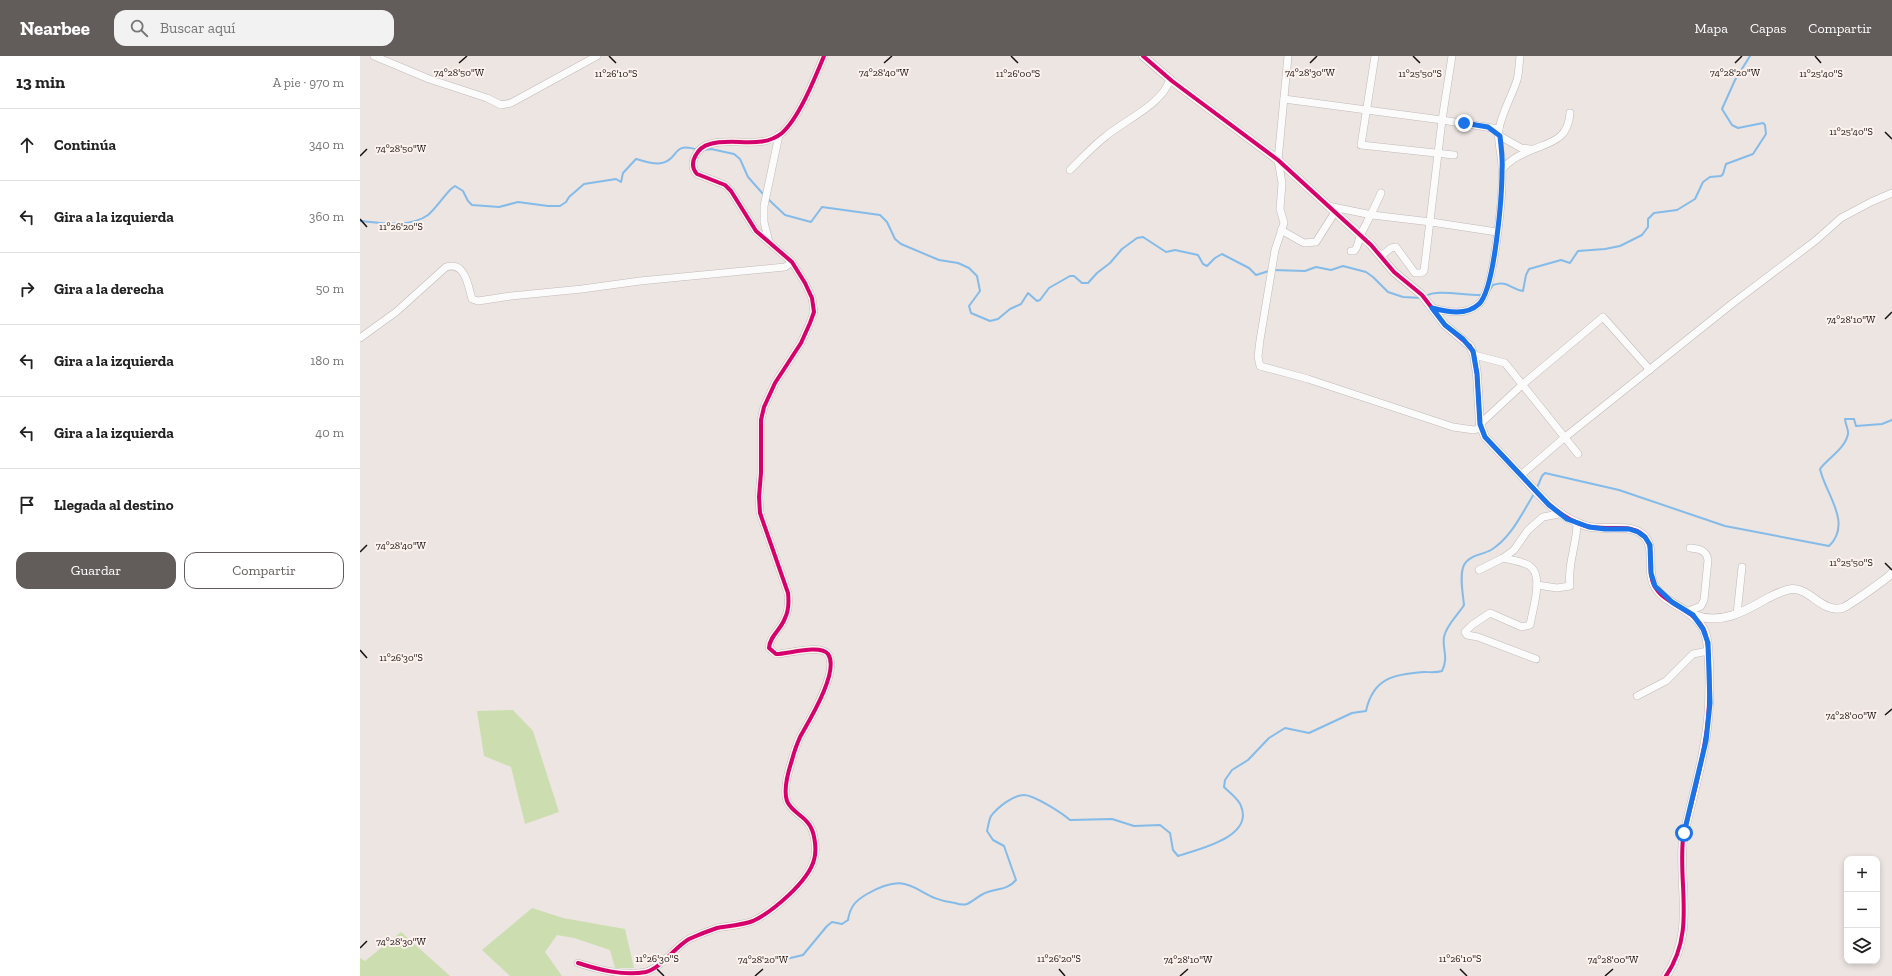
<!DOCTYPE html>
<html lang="es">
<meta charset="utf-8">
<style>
:root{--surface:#fff;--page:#f2f2f2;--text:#222;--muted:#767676;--line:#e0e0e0;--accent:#625c5b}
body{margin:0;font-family:"Zilla Slab",serif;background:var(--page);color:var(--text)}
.controls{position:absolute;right:12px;bottom:12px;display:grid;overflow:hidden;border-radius:8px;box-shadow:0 2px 6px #0003}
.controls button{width:36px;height:36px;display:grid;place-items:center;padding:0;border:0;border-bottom:1px solid var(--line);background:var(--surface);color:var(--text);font:20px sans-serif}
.stop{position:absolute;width:12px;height:12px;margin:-9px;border:3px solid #1a73e8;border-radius:50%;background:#fff}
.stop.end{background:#1a73e8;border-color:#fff;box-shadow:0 1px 4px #0008}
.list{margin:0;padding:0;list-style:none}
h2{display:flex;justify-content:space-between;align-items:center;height:52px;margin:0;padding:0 16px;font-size:17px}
h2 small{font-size:13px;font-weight:400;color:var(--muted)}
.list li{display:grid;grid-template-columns:26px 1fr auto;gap:12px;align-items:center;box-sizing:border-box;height:72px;padding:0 16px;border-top:1px solid var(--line)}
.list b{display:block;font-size:15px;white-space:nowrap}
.list em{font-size:13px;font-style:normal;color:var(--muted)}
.actions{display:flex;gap:8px;padding:12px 16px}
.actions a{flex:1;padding:9px 0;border:1px solid var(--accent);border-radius:12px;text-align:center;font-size:14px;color:var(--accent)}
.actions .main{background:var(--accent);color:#fff}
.icon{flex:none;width:22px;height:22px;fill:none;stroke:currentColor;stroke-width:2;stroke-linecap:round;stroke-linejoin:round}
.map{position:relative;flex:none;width:1532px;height:920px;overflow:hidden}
header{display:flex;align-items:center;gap:24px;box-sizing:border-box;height:56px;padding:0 20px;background:var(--accent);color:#fff}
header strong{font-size:19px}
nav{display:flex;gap:22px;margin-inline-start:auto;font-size:14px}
.search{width:280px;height:36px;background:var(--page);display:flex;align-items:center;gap:10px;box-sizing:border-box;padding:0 14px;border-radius:12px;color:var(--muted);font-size:15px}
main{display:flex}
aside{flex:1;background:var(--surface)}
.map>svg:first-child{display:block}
.green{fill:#ccdeb0}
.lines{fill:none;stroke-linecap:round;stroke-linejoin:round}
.stream{stroke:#84bbe9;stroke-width:2}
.minor-casing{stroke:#bfbab8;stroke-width:8}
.tertiary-casing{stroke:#bfbab8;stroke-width:9}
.minor{stroke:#fcfbfb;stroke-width:7}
.tertiary{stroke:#fcfbfb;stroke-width:8}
.cycleway-casing{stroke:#fcf1ec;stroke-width:6}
.cycleway{stroke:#d6006c;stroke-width:4}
.route{stroke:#1a73e8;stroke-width:5}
.ticks{fill:none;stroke:#171312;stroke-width:1.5}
.ticks-label{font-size:10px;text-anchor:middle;fill:#171312;stroke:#fcf1ec;stroke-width:4;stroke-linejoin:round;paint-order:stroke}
</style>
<header>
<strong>Nearbee</strong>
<div class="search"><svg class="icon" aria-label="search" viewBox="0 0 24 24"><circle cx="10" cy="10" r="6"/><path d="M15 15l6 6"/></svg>Buscar aquí</div>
<nav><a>Mapa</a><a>Capas</a><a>Compartir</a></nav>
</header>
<main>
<aside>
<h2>13 min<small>A pie · 970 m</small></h2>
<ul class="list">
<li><svg class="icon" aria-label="ahead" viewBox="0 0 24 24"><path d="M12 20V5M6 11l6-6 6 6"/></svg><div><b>Continúa</b></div><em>340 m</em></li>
<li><svg class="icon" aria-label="left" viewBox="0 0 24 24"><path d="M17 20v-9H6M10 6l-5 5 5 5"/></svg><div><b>Gira a la izquierda</b></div><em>360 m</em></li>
<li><svg class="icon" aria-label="right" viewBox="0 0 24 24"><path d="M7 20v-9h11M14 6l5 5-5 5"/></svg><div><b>Gira a la derecha</b></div><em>50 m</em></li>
<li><svg class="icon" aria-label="left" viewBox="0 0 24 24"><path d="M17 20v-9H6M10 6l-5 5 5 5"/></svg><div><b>Gira a la izquierda</b></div><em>180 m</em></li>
<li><svg class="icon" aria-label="left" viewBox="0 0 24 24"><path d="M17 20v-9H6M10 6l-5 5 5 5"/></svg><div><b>Gira a la izquierda</b></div><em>40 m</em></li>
<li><svg class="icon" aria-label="arrive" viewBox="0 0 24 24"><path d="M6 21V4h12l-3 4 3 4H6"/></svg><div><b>Llegada al destino</b></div></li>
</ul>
<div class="actions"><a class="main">Guardar</a><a>Compartir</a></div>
</aside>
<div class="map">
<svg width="1532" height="920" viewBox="0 0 1532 920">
<rect width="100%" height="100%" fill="#ece5e2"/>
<g class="green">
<polygon points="153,654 173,675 199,756 165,768 151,711 124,700 117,655"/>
<polygon points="172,852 203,862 265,873 274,912 255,912 250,894 214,882 197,879 185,896 202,920 150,920 122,894"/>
<polygon points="41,876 90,920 0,920 0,902 5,905"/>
</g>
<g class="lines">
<g class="stream">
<polyline points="344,94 351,93 374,98 380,103 388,121 405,140"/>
<polyline points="408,143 425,159 451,166 462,151 520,159 527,166 535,183 541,188 579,204 598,207 609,212 617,220 620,235 609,250 611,257 630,265 638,263 650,253 661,248 668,237 677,245 680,244 689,232 710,220 714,220 722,227 728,227 737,217 750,207 762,193 777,182 783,181 806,196 815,194 838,199 843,208 847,210 855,202 862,198 889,212 896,219 909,215"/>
<path d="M0,165c21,2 50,7 68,-6 9,-8 15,-18 23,-26l4,-3 8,5 5,10 4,4 27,2 19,-5 30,4h12l6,-4 3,-5 15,-13 32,-5 5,3 2,-9 13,-14c8,2 17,6 26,4 18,-4 9,-22 36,-13"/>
<polyline points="913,214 945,215 956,211 971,214 983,210 1006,216 1013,221 1028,236 1043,241 1062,242"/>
<path d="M1129,235l4,-6c15,-5 17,4 30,6l3,-16 3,-6 32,-9 9,3 8,-12 27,-2 15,-3 22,-11 6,-8v-8l6,-6 23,-3 18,-11 8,-17 7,-5 11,-1 2,-2 3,-10 27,-10 13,-20 -1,-9 -2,-2 -25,5 -6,-3 -10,-16 13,-29 15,-24"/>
<path d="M1066,240c10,-7 42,0 56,-1"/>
<path d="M1176,434l6,-14 3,-3 74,17 106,36 104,20c24,-23 -4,-53 -9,-77 8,-11 25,-20 28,-35 1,-4 -3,-10 -3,-15h9l2,7 26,-2 10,-4"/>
<path d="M422,904l21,-5 24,-29 5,-4 10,2 6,-4c2,-13 7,-19 19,-26 47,-27 47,5 88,9 3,1 9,2 12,1 5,-2 10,-7 16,-10 11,-6 24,-3 33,-14l-12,-34 -11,-6 -6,-9c1,-4 2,-11 4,-15 7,-9 22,-21 33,-21 10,0 38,18 46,25l42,-1 22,7 26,-1 10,8 3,17 5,6c21,-7 76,-19 63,-50 -2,-7 -12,-14 -17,-19l1,-7 7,-10 16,-10 21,-22 16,-10 24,5 43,-20 14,-2c7,-33 28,-37 58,-39 6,0 12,1 18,-1 7,-14 0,-22 2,-34 2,-12 14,-22 20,-32 -1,-11 -5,-30 0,-40 5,-10 18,-10 27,-15 20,-12 31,-37 43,-56"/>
</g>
<g class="minor-casing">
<g id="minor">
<polyline points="14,0 69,23 127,42 141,49 151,47 237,0"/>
<polyline points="928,0 918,104 922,127 920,153 924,167 915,194 900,284 898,301 900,310 948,323 1093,371 1114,374 1121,372"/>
<polyline points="1015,0 1001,89 1094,99"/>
<polyline points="924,43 1082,64 1139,73"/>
<polyline points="1138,79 1161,92 1170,93"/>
<path d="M1143,112c6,-6 12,-11 20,-14 22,-12 45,-10 47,-41"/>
<path d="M710,114c12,-12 23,-24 36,-34 19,-16 57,-32 64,-57"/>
<polyline points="968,150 1012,159 1071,166 1137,176"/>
<polyline points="921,174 944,187 956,186 975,156"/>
<polyline points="409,186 404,166 404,150 419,79"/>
<path d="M991,195h3c5,-5 4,-11 7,-17 7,-14 14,-27 20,-41"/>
<polyline points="1021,200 1031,192 1036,191 1055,217 1061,217 1064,215 1082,64 1092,0"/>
<path d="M1072,252c16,4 33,8 47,-4 16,-15 24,-112 23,-136 0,-13 -5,-27 -3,-39 3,-17 13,-33 18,-49 2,-7 2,-16 3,-24"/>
<path d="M0,282l36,-26 50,-45c19,-6 22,18 26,32l6,2 33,-5 71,-7 58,-8 145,-14 7,-5"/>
<polyline points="1114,299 1145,307 1218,398"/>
<polyline points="1120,368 1163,328 1243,261 1290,314"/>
<polyline points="1161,419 1204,382 1373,247 1455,185 1481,162 1511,146 1532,137"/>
<path d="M1143,502c8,2 24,4 29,10 11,11 0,44 -2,57l-8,2 -32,-14 -18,12 -7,7 2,3 11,2 58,22"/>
<polyline points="1119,514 1143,502 1154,494 1168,474 1183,461 1199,458"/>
<path d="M1177,529l20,3 13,-2c-3,-21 7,-42 7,-63"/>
<path d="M1329,555l12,-5 3,-6 4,-40c-2,-10 -8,-11 -18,-12"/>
<polyline points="1377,558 1382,511"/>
<polyline points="1277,640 1306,625 1333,598 1348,595"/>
<path d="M218,907c22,7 45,13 68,9 15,-4 29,-25 43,-33 9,-4 19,-8 28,-11 12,-2 25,-3 36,-7 19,-9 55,-39 61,-61 3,-10 1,-29 -6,-37 -6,-8 -17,-12 -21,-22 -4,-12 1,-29 5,-41 2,-8 5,-16 8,-23 9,-16 40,-66 28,-83 -8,-10 -40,0 -52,0l-7,-6c1,-13 12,-18 16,-30 4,-8 4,-16 3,-25l-28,-80 -1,-16 2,-24v-53l3,-13 11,-24 26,-40 9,-20 4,-11 -2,-14 -7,-15 -13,-21 -36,-31 -25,-40 -6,-6 -28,-11c-10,-11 1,-27 13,-30 24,-7 51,6 72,-11 17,-15 33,-55 42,-77"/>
</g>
</g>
<g class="tertiary-casing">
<g id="tertiary">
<path d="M783,0l29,25 106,79 93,85 23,27 28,23 23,30 25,21 4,9 3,19 3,50 5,13c12,13 24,25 35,37 20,22 37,43 66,52 16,5 39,-2 53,6 20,12 6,35 15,53 10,20 36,21 49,43 6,11 5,24 6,35 1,26 1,53 -4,78 -5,33 -15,65 -22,98 -5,47 13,93 -17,137"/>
<path d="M1334,559c26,10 50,-3 72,-16 8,-4 17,-9 26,-10 18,-1 30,24 50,19 5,-1 46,-30 50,-35"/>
</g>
</g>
<use href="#minor" class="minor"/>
<use href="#tertiary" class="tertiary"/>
<g class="cycleway-casing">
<g id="cycleway">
<path d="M783,0l29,25 106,79 93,85 23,27 28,23 23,30 25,21 4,9 3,19 3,50 5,13c12,13 24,25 35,37 20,22 37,43 66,52 16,5 39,-2 53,6 20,12 6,35 15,53 10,20 36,21 49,43 6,11 5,24 6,35 1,26 1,53 -4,78 -5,33 -15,65 -22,98 -5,47 13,93 -17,137"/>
<path d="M218,907c22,7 45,13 68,9 15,-4 29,-25 43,-33 9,-4 19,-8 28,-11 12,-2 25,-3 36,-7 19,-9 55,-39 61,-61 3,-10 1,-29 -6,-37 -6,-8 -17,-12 -21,-22 -4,-12 1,-29 5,-41 2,-8 5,-16 8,-23 9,-16 40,-66 28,-83 -8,-10 -40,0 -52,0l-7,-6c1,-13 12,-18 16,-30 4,-8 4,-16 3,-25l-28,-80 -1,-16 2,-24v-53l3,-13 11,-24 26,-40 9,-20 4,-11 -2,-14 -7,-15 -13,-21 -36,-31 -25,-40 -6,-6 -28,-11c-10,-11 1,-27 13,-30 24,-7 51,6 72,-11 17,-15 33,-55 42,-77"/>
</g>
</g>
<use href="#cycleway" class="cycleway"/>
</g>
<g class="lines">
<path class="route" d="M1104,67l24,4 12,9c1,11 3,23 2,34 0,24 -7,119 -23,134 -13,12 -31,8 -47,4l13,17 18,14 10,12 4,23 3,50 5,13 64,68 18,14 22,8 16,2h24l9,3 7,5 5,8 1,28 4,13 17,16 21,13 10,14 5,14 2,60 -4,38 -22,92"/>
</g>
<path class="ticks" d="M249,0l7,7M651,0l7,7M1053,0l7,7M1455,0l6,7M99,7l8,-7M524,7l8,-7M950,7l7,-7M1375,7l7,-7M1525,76l7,7M0,100l7,-7M0,163l7,8M1525,263l7,-7M0,496l7,-7M1525,507l7,7M0,594l7,8M1525,659l7,-6M0,892l7,-7M297,913l7,7M699,913l6,7M1100,913l7,7M395,920l8,-7M820,920l8,-7M1245,920l8,-7"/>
<g class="ticks-label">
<text x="99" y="20">74°28'50"W</text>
<text x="524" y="20">74°28'40"W</text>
<text x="950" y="20">74°28'30"W</text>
<text x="1375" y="20">74°28'20"W</text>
<text x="658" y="21">11°26'00"S</text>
<text x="1060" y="21">11°25'50"S</text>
<text x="256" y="21">11°26'10"S</text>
<text x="1461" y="21">11°25'40"S</text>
<text x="1491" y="79">11°25'40"S</text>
<text x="41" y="96">74°28'50"W</text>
<text x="41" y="174">11°26'20"S</text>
<text x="1491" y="267">74°28'10"W</text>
<text x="41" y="493">74°28'40"W</text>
<text x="1491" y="510">11°25'50"S</text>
<text x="41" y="605">11°26'30"S</text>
<text x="1491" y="663">74°28'00"W</text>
<text x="41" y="889">74°28'30"W</text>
<text x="297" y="906">11°26'30"S</text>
<text x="699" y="906">11°26'20"S</text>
<text x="1100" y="906">11°26'10"S</text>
<text x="403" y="907">74°28'20"W</text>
<text x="828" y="907">74°28'10"W</text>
<text x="1253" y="907">74°28'00"W</text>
</g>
</svg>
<div class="controls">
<button>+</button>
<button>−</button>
<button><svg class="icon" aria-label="layers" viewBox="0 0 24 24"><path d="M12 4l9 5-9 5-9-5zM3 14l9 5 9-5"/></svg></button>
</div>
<div class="stop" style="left:1324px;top:777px"></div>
<div class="stop end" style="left:1104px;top:67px"></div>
</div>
</main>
